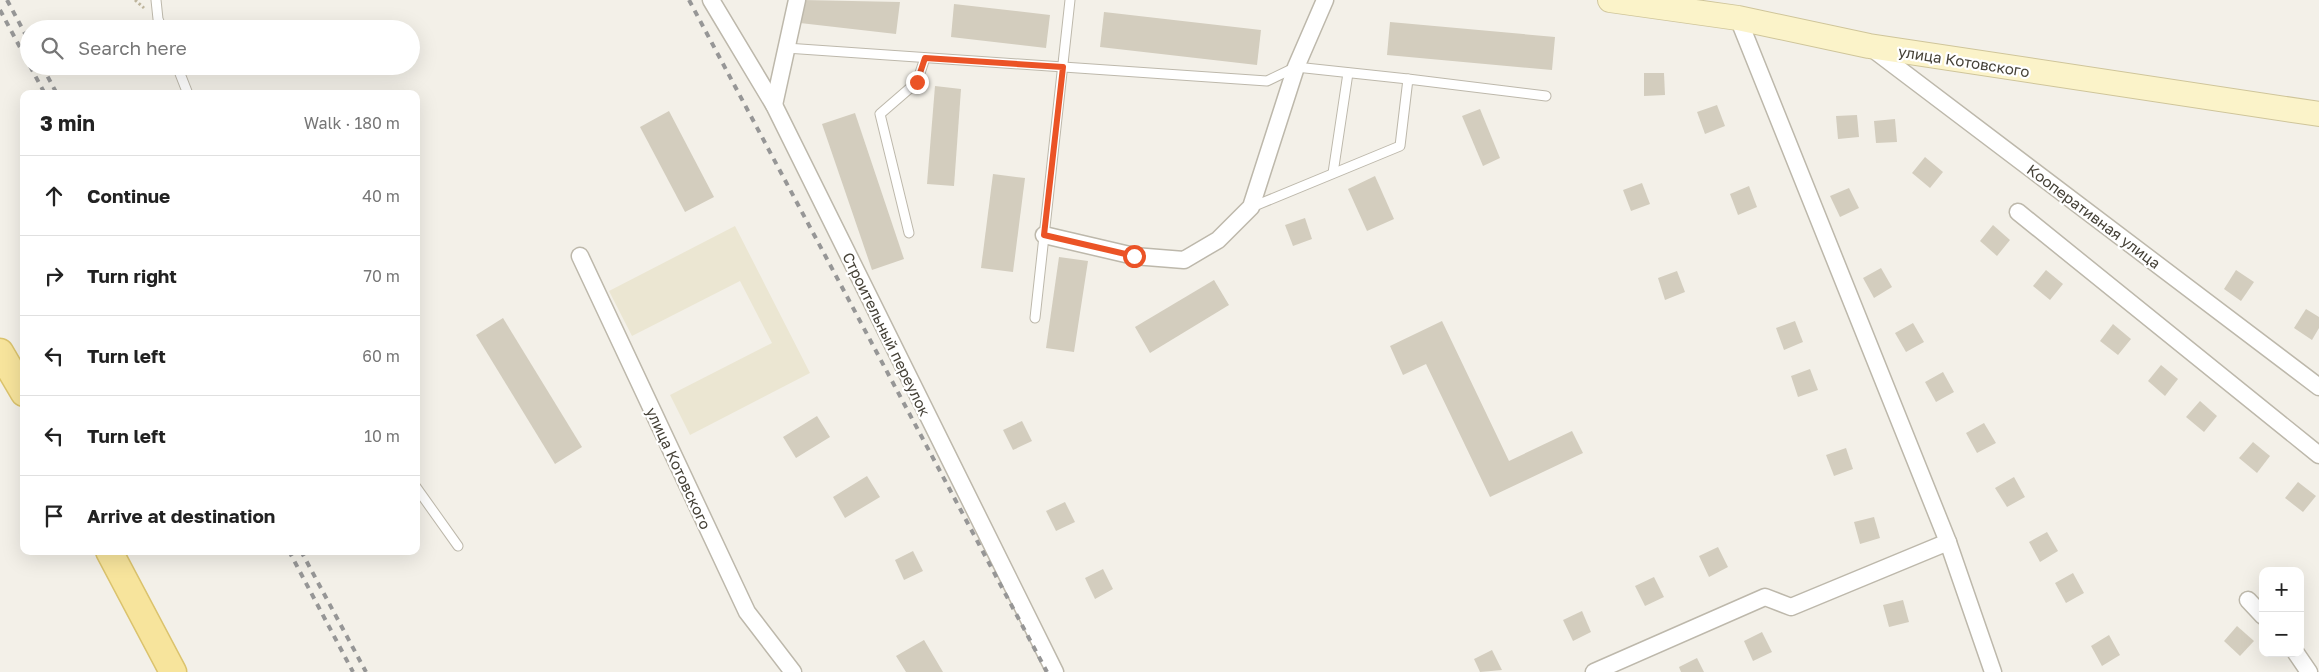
<!DOCTYPE html>
<meta charset="utf-8">
<style>
:root{--surface:#fff;--page:#f6f6f6;--text:#222;--muted:#767676;--line:#e0e0e0}
body{margin:0;font-family:"Golos Text",sans-serif;background:var(--page);color:var(--text)}
.controls{position:absolute;right:15px;bottom:15px;display:grid;overflow:hidden;border-radius:10px;box-shadow:0 5px 20px #0002}
.controls button{width:45px;height:45px;display:grid;place-items:center;padding:0;border:0;border-bottom:1px solid var(--line);background:var(--surface);color:var(--text);font:25px sans-serif}
.stop{position:absolute;width:15px;height:15px;margin:-11px;border:4px solid #eb5326;border-radius:50%;background:#fff}
.stop.end{background:#eb5326;border-color:#fff;box-shadow:0 1px 5px #0008}
.list{margin:0;padding:0;list-style:none}
h2{display:flex;justify-content:space-between;align-items:center;height:65px;margin:0;padding:0 20px;font-size:21px}
h2 small{font-size:16px;font-weight:400;color:var(--muted)}
.list li{display:grid;grid-template-columns:32px 1fr auto;gap:15px;align-items:center;box-sizing:border-box;height:80px;padding:0 20px;border-top:1px solid var(--line)}
.list b{display:block;font-size:19px;white-space:nowrap}
.list em{font-size:16px;font-style:normal;color:var(--muted)}
.icon{flex:none;width:28px;height:28px;fill:none;stroke:currentColor;stroke-width:2;stroke-linecap:round;stroke-linejoin:round}
.map{position:relative;flex:none;width:2319px;height:672px;overflow:hidden}
.search{position:absolute;background:var(--surface);box-shadow:0 5px 20px #0002;left:20px;top:20px;width:400px;height:55px;display:flex;align-items:center;gap:12px;box-sizing:border-box;padding:0 18px;border-radius:28px;color:var(--muted);font-size:19px}
.panel{position:absolute;background:var(--surface);box-shadow:0 5px 20px #0002;left:20px;top:90px;width:400px;height:465px;border-radius:10px}
.map>svg:first-child{display:block}
.education{fill:#ebe6d2}
.building{fill:#d3cdbe}
.lines{fill:none;stroke-linecap:round;stroke-linejoin:round}
.lane-casing{stroke:#bdb8ab;stroke-width:11}
.street-casing{stroke:#bdb8ab;stroke-width:19}
.secondary-casing{stroke:#cfc59a;stroke-width:26}
.primary-casing{stroke:#dbc36d;stroke-width:29}
.path{stroke:#beb59d;stroke-width:3;stroke-dasharray:2.5 2.5;stroke-linecap:butt}
.lane{stroke:#fff;stroke-width:9}
.street{stroke:#fff;stroke-width:16}
.secondary{stroke:#fbf3c9;stroke-width:24}
.primary{stroke:#f7e49c;stroke-width:26}
.rail{stroke:#969696;stroke-width:4;stroke-dasharray:6 6;stroke-linecap:butt}
.route{stroke:#eb5326;stroke-width:6}
.labels{text-anchor:middle;dominant-baseline:central;stroke-width:4.5;stroke-linejoin:round;paint-order:stroke}
.street-label{font-size:15px;fill:#454137;stroke:#fff}
</style>
<div class="map">
<svg width="2319" height="672" viewBox="0 0 2319 672">
<rect width="100%" height="100%" fill="#f3f0e8"/>
<polygon class="education" points="735,226 810,373 690,435 670,395 772,343 740,281 632,336 609,291"/>
<g class="building">
<polygon points="803,0 900,2 896,34 800,23"/>
<polygon points="954,4 1050,15 1046,48 951,37"/>
<polygon points="1104,12 1261,30 1257,65 1100,47"/>
<polygon points="1390,22 1555,37 1552,70 1387,55"/>
<polygon points="1644,73 1664,73 1665,95 1644,96"/>
<polygon points="935,86 961,89 954,186 927,184"/>
<polygon points="1717,105 1725,126 1705,134 1697,112"/>
<polygon points="1480,109 1500,158 1483,166 1462,116"/>
<polygon points="669,111 714,197 685,212 640,127"/>
<polygon points="855,113 904,259 872,270 822,124"/>
<polygon points="1857,115 1859,137 1838,139 1836,116"/>
<polygon points="1895,119 1897,142 1876,143 1874,121"/>
<polygon points="1925,157 1943,172 1930,188 1912,173"/>
<polygon points="993,174 1025,178 1013,272 981,268"/>
<polygon points="1375,176 1394,219 1367,231 1348,189"/>
<polygon points="1642,183 1650,204 1631,211 1623,190"/>
<polygon points="1749,186 1757,207 1738,215 1730,194"/>
<polygon points="1849,188 1859,208 1840,217 1830,196"/>
<polygon points="1305,218 1312,239 1293,246 1285,225"/>
<polygon points="1993,225 2010,240 1997,256 1980,241"/>
<polygon points="1059,257 1088,261 1074,352 1046,348"/>
<polygon points="1881,268 1892,287 1874,298 1863,278"/>
<polygon points="2046,270 2063,284 2050,300 2033,286"/>
<polygon points="2236,270 2254,282 2241,301 2224,289"/>
<polygon points="1677,271 1685,292 1665,300 1658,278"/>
<polygon points="1214,280 1229,305 1150,353 1135,327"/>
<polygon points="2306,309 2319,317 2319,328 2312,340 2294,328"/>
<polygon points="503,318 582,447 555,464 476,335"/>
<polygon points="1442,321 1509,461 1572,431 1583,453 1490,497 1426,364 1403,375 1390,346"/>
<polygon points="1795,321 1803,342 1784,350 1776,328"/>
<polygon points="1913,323 1924,342 1906,352 1895,333"/>
<polygon points="2113,324 2131,339 2118,355 2100,341"/>
<polygon points="2161,365 2178,379 2165,396 2148,381"/>
<polygon points="1810,369 1818,390 1798,397 1791,376"/>
<polygon points="1943,372 1954,392 1936,402 1925,382"/>
<polygon points="2200,401 2217,416 2204,432 2186,417"/>
<polygon points="817,416 830,437 796,458 783,437"/>
<polygon points="1022,421 1032,441 1013,450 1003,430"/>
<polygon points="1984,423 1996,443 1977,453 1966,433"/>
<polygon points="2253,442 2270,456 2257,473 2239,458"/>
<polygon points="1846,448 1853,469 1834,476 1826,455"/>
<polygon points="867,476 880,497 845,518 833,497"/>
<polygon points="2014,477 2025,497 2007,507 1995,488"/>
<polygon points="2298,482 2316,496 2303,512 2285,498"/>
<polygon points="1065,502 1075,522 1056,531 1046,511"/>
<polygon points="1874,517 1880,538 1860,544 1854,522"/>
<polygon points="2047,532 2058,551 2040,562 2029,542"/>
<polygon points="1718,547 1728,567 1709,577 1699,556"/>
<polygon points="913,551 923,571 904,580 895,560"/>
<polygon points="1103,569 1113,589 1095,599 1085,578"/>
<polygon points="2073,573 2084,593 2066,603 2055,583"/>
<polygon points="1654,577 1664,597 1645,606 1635,586"/>
<polygon points="1903,600 1909,622 1889,627 1883,605"/>
<polygon points="1582,611 1591,632 1573,641 1563,620"/>
<polygon points="2237,626 2254,641 2240,656 2224,641"/>
<polygon points="1762,632 1772,652 1753,661 1744,641"/>
<polygon points="2109,635 2120,655 2102,666 2091,646"/>
<polygon points="924,640 943,672 906,672 896,656"/>
<polygon points="1492,650 1502,670 1480,672 1474,659"/>
<polygon points="1697,658 1704,672 1681,672 1679,667"/>
</g>
<g class="lines">
<g class="lane-casing">
<g id="lane">
<polyline points="156,0 158,19 162,29"/>
<polyline points="786,48 1267,81 1296,67 1408,79"/>
<polyline points="177,66 188,94"/>
<polyline points="1333,173 1348,73"/>
<polyline points="1252,207 1400,146 1408,79 1546,96"/>
<polyline points="909,233 880,114 917,82 925,58"/>
<polyline points="1035,318 1070,0"/>
<polyline points="416,487 458,546"/>
</g>
</g>
<g class="street-casing">
<g id="street">
<polyline points="711,0 774,105 1055,672"/>
<polyline points="1738,18 1948,542 1993,672"/>
<polyline points="1870,47 2319,387"/>
<polyline points="774,105 797,0"/>
<polyline points="2018,212 2319,455"/>
<polyline points="1044,235 1134,256 1184,260 1218,240 1251,207 1296,67 1325,0"/>
<polyline points="580,256 747,612 793,672"/>
<polyline points="2248,600 2263,616"/>
<polyline points="2296,653 2309,672"/>
<polyline points="1594,672 1765,597 1791,607 1948,542"/>
</g>
</g>
<g class="secondary-casing">
<polyline id="secondary" points="1610,0 1738,18 1869,46 2319,114"/>
</g>
<g class="primary-casing">
<g id="primary">
<polyline points="0,352 24,393"/>
<polyline points="109,551 173,672"/>
</g>
</g>
<polyline class="path" points="135,0 144,8"/>
<use href="#lane" class="lane"/>
<use href="#street" class="street"/>
<use href="#secondary" class="secondary"/>
<use href="#primary" class="primary"/>
<g class="rail">
<polyline points="7,0 29,41"/>
<polyline points="689,0 1047,672"/>
<polyline points="0,10 29,64"/>
<polyline points="30,66 45,94"/>
<polyline points="42,66 57,94"/>
<polyline points="289,551 353,672"/>
<polyline points="301,551 366,672"/>
</g>
</g>
<g class="lines">
<polyline class="route" points="917,82 925,58 1063,67 1044,235 1134,256"/>
</g>
<g class="labels">
<g class="street-label">
<text transform="translate(1964 61) rotate(9)">улица Котовского</text>
<text transform="translate(2094 216) rotate(37)">Кооперативная улица</text>
<text transform="translate(887 334) rotate(64)">Строительный переулок</text>
<text transform="translate(679 468) rotate(65)">улица Котовского</text>
</g>
</g>
</svg>
<div class="controls">
<button>+</button>
<button>−</button>
</div>
<div class="stop" style="left:1134px;top:256px"></div>
<div class="stop end" style="left:917px;top:82px"></div>
<div class="search"><svg class="icon" aria-label="search" viewBox="0 0 24 24"><circle cx="10" cy="10" r="6"/><path d="M15 15l6 6"/></svg>Search here</div>
<section class="panel">
<h2>3 min<small>Walk · 180 m</small></h2>
<ul class="list">
<li><svg class="icon" aria-label="ahead" viewBox="0 0 24 24"><path d="M12 20V5M6 11l6-6 6 6"/></svg><div><b>Continue</b></div><em>40 m</em></li>
<li><svg class="icon" aria-label="right" viewBox="0 0 24 24"><path d="M7 20v-9h11M14 6l5 5-5 5"/></svg><div><b>Turn right</b></div><em>70 m</em></li>
<li><svg class="icon" aria-label="left" viewBox="0 0 24 24"><path d="M17 20v-9H6M10 6l-5 5 5 5"/></svg><div><b>Turn left</b></div><em>60 m</em></li>
<li><svg class="icon" aria-label="left" viewBox="0 0 24 24"><path d="M17 20v-9H6M10 6l-5 5 5 5"/></svg><div><b>Turn left</b></div><em>10 m</em></li>
<li><svg class="icon" aria-label="arrive" viewBox="0 0 24 24"><path d="M6 21V4h12l-3 4 3 4H6"/></svg><div><b>Arrive at destination</b></div></li>
</ul>
</section>
</div>
